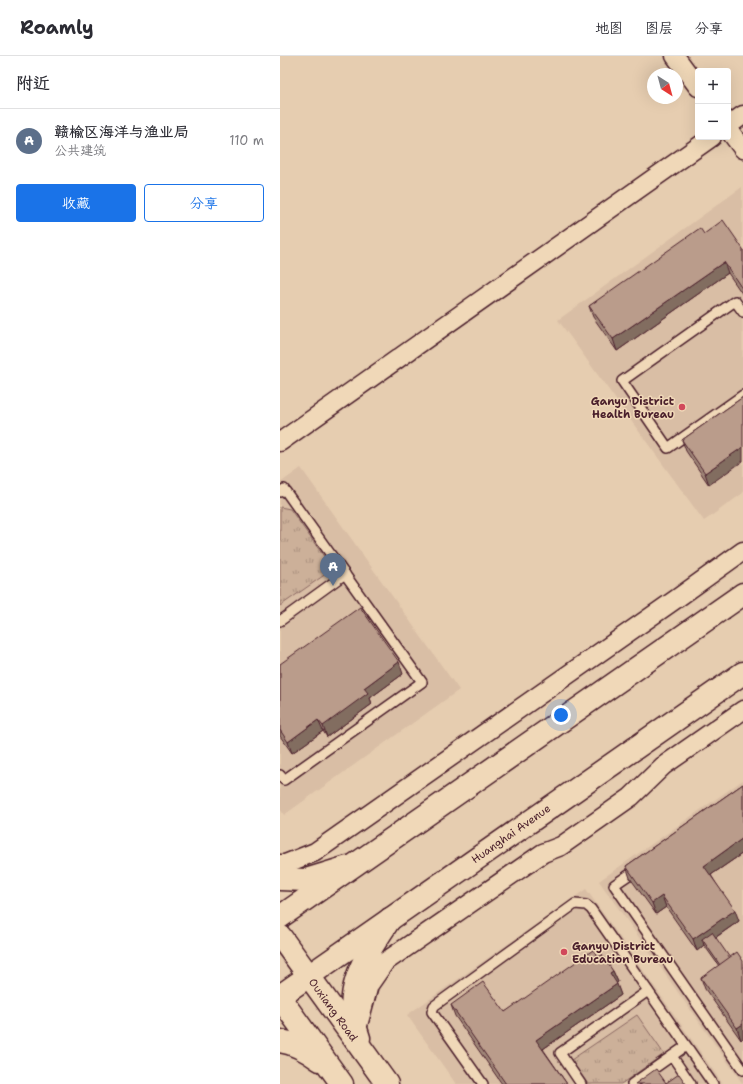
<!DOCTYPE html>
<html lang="zh">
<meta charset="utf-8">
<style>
:root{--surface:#fff;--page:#f2f2f3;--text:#2b2b33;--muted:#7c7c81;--line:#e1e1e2;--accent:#1a73e8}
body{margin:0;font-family:"Shantell Sans","LXGW WenKai TC",sans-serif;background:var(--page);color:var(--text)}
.controls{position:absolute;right:12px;top:12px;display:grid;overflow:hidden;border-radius:4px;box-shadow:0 4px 16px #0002}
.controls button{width:36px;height:36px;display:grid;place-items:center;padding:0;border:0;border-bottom:1px solid var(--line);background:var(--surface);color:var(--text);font:20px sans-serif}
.compass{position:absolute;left:367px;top:12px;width:36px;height:36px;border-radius:50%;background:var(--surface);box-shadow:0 4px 16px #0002;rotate:144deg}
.you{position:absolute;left:281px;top:659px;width:14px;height:14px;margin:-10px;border:3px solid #fff;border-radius:50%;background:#1a73e8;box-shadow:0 0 0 6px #1a73e833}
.badge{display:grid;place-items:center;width:26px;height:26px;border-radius:50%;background:var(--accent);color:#fff;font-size:13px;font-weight:700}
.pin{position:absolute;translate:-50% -33px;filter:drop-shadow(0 1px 2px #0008)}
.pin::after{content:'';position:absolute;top:21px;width:14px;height:12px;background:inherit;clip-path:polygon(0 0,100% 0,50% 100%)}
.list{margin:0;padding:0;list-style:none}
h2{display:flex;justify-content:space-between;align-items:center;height:52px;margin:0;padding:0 16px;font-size:17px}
h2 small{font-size:13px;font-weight:400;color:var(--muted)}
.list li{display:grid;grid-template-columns:26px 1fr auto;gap:12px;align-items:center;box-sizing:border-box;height:64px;padding:0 16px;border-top:1px solid var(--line)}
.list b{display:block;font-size:15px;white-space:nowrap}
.list p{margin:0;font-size:13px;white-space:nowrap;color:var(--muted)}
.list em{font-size:13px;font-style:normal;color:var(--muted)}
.actions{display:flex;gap:8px;padding:12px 16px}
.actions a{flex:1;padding:9px 0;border:1px solid var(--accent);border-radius:4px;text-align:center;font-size:14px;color:var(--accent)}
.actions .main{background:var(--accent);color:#fff}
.map{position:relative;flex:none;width:463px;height:1028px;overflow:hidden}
header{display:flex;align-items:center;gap:24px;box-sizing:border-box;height:56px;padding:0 20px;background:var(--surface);border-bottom:1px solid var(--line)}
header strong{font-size:19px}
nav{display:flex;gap:22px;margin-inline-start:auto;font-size:14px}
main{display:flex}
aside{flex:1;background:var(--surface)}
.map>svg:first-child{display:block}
.built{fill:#d9bea5}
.grass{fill:url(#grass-tufts);stroke:#8b6862}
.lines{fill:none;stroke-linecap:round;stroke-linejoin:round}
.service-casing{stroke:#4a1f2b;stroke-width:12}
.minor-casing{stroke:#4a1f2b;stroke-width:21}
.tertiary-casing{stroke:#4a1f2b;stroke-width:25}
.primary-casing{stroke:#4a1f2b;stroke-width:25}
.service{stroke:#f0d8b8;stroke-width:9}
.minor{stroke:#f0d8b8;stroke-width:18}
.tertiary{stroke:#f0d8b8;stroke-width:22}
.primary{stroke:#f0d8b8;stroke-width:22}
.wall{fill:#a08678;stroke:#4a1f2b}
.shaded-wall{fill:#826d61;stroke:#4a1f2b}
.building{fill:#ba9c8b;stroke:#4a1f2b}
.poi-dot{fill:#d1495b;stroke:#f0d8b8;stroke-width:1.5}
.labels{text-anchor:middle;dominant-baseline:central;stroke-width:3;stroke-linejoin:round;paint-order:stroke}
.poi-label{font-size:11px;font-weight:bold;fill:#4a1f2b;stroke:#f0d8b8;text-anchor:end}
.street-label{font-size:11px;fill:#4a1f2b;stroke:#f0d8b8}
</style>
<header>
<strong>Roamly</strong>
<nav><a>地图</a><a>图层</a><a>分享</a></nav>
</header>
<main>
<aside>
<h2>附近<small></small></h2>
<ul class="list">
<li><span class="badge" style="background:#5c6f8a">A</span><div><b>赣榆区海洋与渔业局</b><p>公共建筑</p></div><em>110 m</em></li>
</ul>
<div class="actions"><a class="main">收藏</a><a>分享</a></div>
</aside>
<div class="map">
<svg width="463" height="1028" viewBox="0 0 463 1028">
<defs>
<pattern id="grass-tufts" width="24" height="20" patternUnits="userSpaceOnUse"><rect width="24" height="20" fill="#ccb099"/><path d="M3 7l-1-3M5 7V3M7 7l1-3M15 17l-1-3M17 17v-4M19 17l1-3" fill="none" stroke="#a88f7d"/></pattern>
</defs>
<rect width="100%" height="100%" fill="#e6cdb0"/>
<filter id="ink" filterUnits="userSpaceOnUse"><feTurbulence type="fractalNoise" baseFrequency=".025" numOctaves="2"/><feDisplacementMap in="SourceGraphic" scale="8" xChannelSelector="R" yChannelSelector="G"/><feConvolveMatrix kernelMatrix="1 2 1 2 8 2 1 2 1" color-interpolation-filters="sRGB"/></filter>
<g filter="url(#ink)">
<g class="built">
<polygon points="462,131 463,437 424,465 278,264"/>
<polygon points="21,412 179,634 4,759 0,753 0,427"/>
<polygon points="463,724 463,1028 319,825"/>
<polygon points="306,833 443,1028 176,1028 127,959"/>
</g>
<g class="grass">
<polygon points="0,451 10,453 53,513 0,550"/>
<polygon points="357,959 384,998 341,1028 308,1028 291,1004"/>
</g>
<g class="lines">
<g class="service-casing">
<g id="service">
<polyline points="463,256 455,245 342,325 388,392 463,339"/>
<polyline points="0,436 4,433 142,626 4,724 0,719"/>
<polyline points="0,565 65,518"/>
<polyline points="359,812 334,829 463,1014"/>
<polyline points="392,1000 411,1028"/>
<polyline points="203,1028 152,956 154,950 295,848 306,849 311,853 433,1028"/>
<polyline points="301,1028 280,997 368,935"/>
<polyline points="352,1028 406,990"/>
</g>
</g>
<g class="minor-casing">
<g id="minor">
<polyline points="395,0 418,31"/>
<polyline points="448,70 463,59"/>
<polyline points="448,73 463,93"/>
<polyline points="0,386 432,81"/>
<polyline points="0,808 5,808 35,796 399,541 463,495"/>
<polyline points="77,973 89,929 105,906 263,797 281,790 351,741 383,710 463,654"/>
</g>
</g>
<g class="tertiary-casing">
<g id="tertiary">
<polyline points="0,823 26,824 68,811"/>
<polyline points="0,880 107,1028"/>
<polyline points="0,942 62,1028"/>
<path d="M79,982c-19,-47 6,-81 31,-119"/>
<path d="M0,985c15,2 28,10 40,19"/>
</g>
</g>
<g class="primary-casing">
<g id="primary">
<polyline points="0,861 463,538"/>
<polyline points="0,940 463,617"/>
</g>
</g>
<use href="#service" class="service"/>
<use href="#minor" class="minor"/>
<use href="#tertiary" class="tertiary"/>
<use href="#primary" class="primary"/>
</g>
<g class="wall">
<polygon points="424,178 463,193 463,239 448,217 337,295 313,261 309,250"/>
<polygon points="463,341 429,429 406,395 402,384"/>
<polygon points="0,608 123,618 90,642 92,648 47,681 43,675 12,697 0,680"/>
<polygon points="463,728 463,797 431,819 459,865 435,882 461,984 425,933 421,922 439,910 424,889 417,895 386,851 376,858 350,822 346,810"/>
<polygon points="318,901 333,915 338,926 336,927 341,939 263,993 287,1028 222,1028 175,960 171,949 225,956"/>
</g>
<g class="shaded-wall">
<polygon points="444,206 448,217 337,295 333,283"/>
<polygon points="463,391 463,405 429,429 425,417"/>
<polygon points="119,606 123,618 90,642 92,648 47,681 43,670 84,632"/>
<polygon points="38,664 43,675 12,697 8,686"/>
<polygon points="463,782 463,797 428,821 424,810"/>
<polygon points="382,840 386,851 376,858 372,847"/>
<polygon points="455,854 459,865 426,888 422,883 424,889 417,895 413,883"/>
<polygon points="333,915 338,926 334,929 330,917"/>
<polygon points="337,928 341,939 260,995 256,984"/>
<polygon points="463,968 463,982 461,984 457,972"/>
</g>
<g class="building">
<polygon points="443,164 463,193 463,234 444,206 333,283 309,250 420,172 424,178"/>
<polygon points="463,341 463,391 425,417 402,384"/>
<polygon points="80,551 119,606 84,632 88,637 43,670 38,664 8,686 0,674 0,608"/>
<polygon points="463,728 463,782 424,810 455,854 413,883 382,840 372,847 346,810"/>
<polygon points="432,876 450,902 440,909 422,883"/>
<polygon points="313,894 318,901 322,899 333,915 330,917 337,928 256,984 287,1028 226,1028 171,949 203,926 225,956"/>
<polygon points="457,896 463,905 463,968 457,972 421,922"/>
<polygon points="376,1013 386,1027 399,1018 406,1028 355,1028"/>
</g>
</g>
<g class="poi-dot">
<circle cx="402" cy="351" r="4"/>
<circle cx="284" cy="896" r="4"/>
</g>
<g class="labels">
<g class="poi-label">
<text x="394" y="345">Ganyu District<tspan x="394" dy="13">Health Bureau</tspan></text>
<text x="292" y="890" text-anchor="start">Ganyu District<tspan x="292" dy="13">Education Bureau</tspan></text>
</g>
<g class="street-label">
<text transform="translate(231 778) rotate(-35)">Huanghai Avenue</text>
<text transform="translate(53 954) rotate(54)">Ouxiang Road</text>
</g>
</g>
</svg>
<div class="controls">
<button>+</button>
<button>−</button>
</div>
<svg class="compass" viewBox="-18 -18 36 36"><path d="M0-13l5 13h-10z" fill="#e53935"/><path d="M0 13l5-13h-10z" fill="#7c7c81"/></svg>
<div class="you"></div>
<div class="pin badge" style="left:53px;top:530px;background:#5c6f8a">A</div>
</div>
</main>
